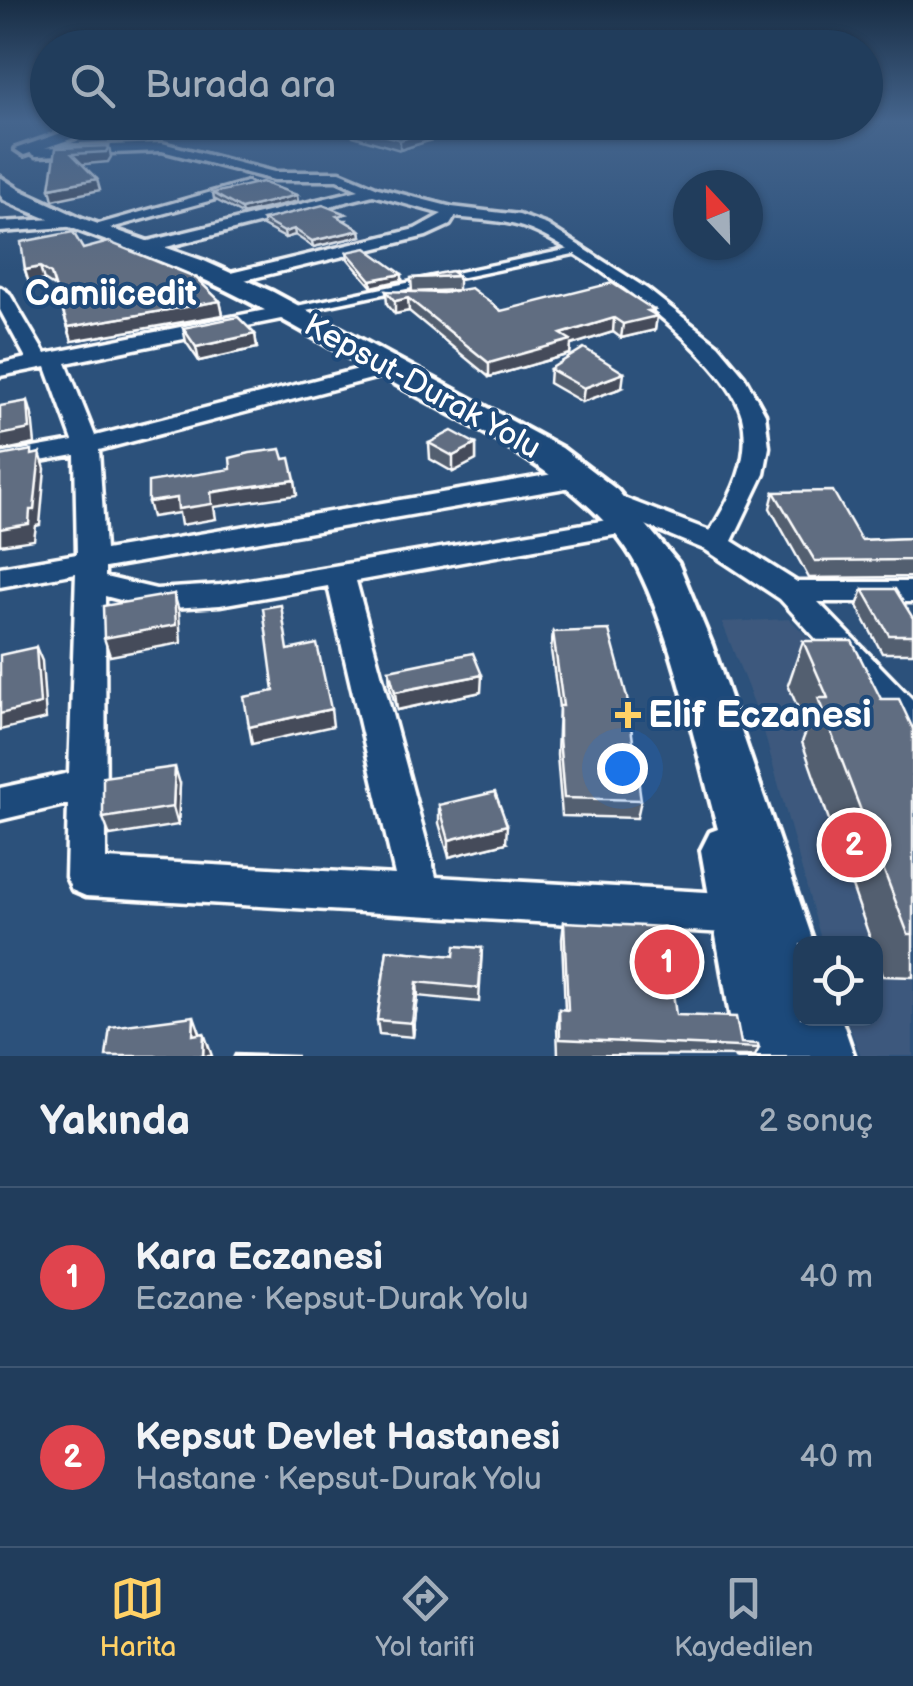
<!DOCTYPE html>
<html lang="tr">
<meta charset="utf-8">
<style>
:root{--surface:#213d5c;--page:#2d4865;--text:#f1f3f6;--muted:#a2aebb;--line:#3e5672;--accent:#ffd166}
body{margin:0;font-family:"Balsamiq Sans",sans-serif;background:var(--page);color:var(--text)}
.controls{position:absolute;right:30px;bottom:30px;display:grid;overflow:hidden;border-radius:20px;box-shadow:0 2px 8px #0004}
.controls button{width:90px;height:90px;display:grid;place-items:center;padding:0;border:0;border-bottom:2px solid var(--line);background:var(--surface);color:var(--text);font:50px sans-serif}
.compass{position:absolute;left:673px;top:170px;width:90px;height:90px;border-radius:50%;background:var(--surface);box-shadow:0 2px 8px #0004;rotate:338deg}
.you{position:absolute;left:622px;top:768px;width:35px;height:35px;margin:-25px;border:8px solid #fff;border-radius:50%;background:#1a73e8;box-shadow:0 0 0 15px #1a73e833}
.badge{display:grid;place-items:center;width:65px;height:65px;border-radius:50%;background:var(--accent);color:#fff;font-size:32px;font-weight:700}
.pin{position:absolute;translate:-50% -50%;border:5px solid #fff;box-shadow:0 2px 10px #0006}
.list{margin:0;padding:0;list-style:none}
h2{display:flex;justify-content:space-between;align-items:center;height:130px;margin:0;padding:0 40px;font-size:42px}
h2 small{font-size:32px;font-weight:400;color:var(--muted)}
.list li{display:grid;grid-template-columns:65px 1fr auto;gap:30px;align-items:center;box-sizing:border-box;height:180px;padding:0 40px;border-top:2px solid var(--line)}
.list b{display:block;font-size:38px;white-space:nowrap}
.list p{margin:0;font-size:32px;white-space:nowrap;color:var(--muted)}
.list em{font-size:32px;font-style:normal;color:var(--muted)}
.icon{flex:none;width:55px;height:55px;fill:none;stroke:currentColor;stroke-width:2;stroke-linecap:round;stroke-linejoin:round}
.map{position:relative;flex:none;width:913px;height:1056px;overflow:hidden}
.search{position:absolute;background:var(--surface);box-shadow:0 2px 8px #0004;left:30px;right:30px;top:30px;height:110px;display:flex;align-items:center;gap:25px;box-sizing:border-box;padding:0 35px;border-radius:55px;color:var(--muted);font-size:38px}
.sheet{height:490px;background:var(--surface)}
nav{display:flex;justify-content:space-around;align-items:center;box-sizing:border-box;height:140px;border-top:2px solid var(--line);background:var(--surface);font-size:28px;color:var(--muted)}
nav a{display:grid;justify-items:center;gap:5px}
nav .on{color:var(--accent)}
.map>svg:first-child{display:block}
.built{fill:#3c597d}
.lines{fill:none;stroke-linecap:round;stroke-linejoin:round}
.lane-casing{stroke:#fff;stroke-width:7}
.street-casing{stroke:#fff;stroke-width:7}
.secondary-casing{stroke:#fff;stroke-width:8}
.lane{fill:#1f4a7a;fill-rule:evenodd}
.street{fill:#1f4a7a;fill-rule:evenodd}
.secondary{fill:#1f4a7a;fill-rule:evenodd}
.wall{fill:#535e6f;stroke:#fff;stroke-width:2.5}
.shaded-wall{fill:#444c5a;stroke:#fff;stroke-width:2.5}
.building{fill:#616d81;stroke:#fff;stroke-width:2.5}
.poi-dot{fill:#ffd166;stroke:#1f4a7a;stroke-width:4}
.labels{text-anchor:middle;dominant-baseline:central;stroke-width:8;stroke-linejoin:round;paint-order:stroke}
.street-label{font-size:32px;fill:#fff;stroke:#1f4a7a}
.far-district-label{font-size:35px;font-weight:bold;fill:#fff;stroke:#1f4a7a}
.near-poi-label{font-size:38px;font-weight:bold;fill:#fff;stroke:#1f4a7a;text-anchor:start}
</style>
<div class="map">
<svg width="913" height="1056" viewBox="0 0 913 1056">
<rect width="100%" height="100%" fill="#2c517b"/>
<filter id="ink" filterUnits="userSpaceOnUse"><feTurbulence type="fractalNoise" baseFrequency=".01" numOctaves="2"/><feDisplacementMap in="SourceGraphic" scale="20" xChannelSelector="R" yChannelSelector="G"/><feConvolveMatrix kernelMatrix="1 2 1 2 8 2 1 2 1" color-interpolation-filters="sRGB"/></filter>
<g filter="url(#ink)">
<polygon class="built" points="790,619 913,746 913,1056 861,1056 846,1019 876,1018 876,944 822,943 761,721 722,622"/>
<g class="lines">
<g class="lane-casing">
<polygon id="lane" points="575,248 579,251 578,253 287,314 282,311 287,308"/>
</g>
<g class="street-casing">
<g id="street">
<path d="M162,143l112,29h66l38,16 74,19 67,8 28,10 100,64 71,56 26,31 21,38 4,33 -5,27 -32,67 65,41h116v20h-95l95,98v36l-12,-4 -121,-133 -74,-49 -70,-29 3,4 -4,6 -10,2 -269,48 80,296 307,17 15,6 6,14 -6,14 -15,6 -657,-38 -14,-6 -6,-13 2,-73 -68,16v-32l69,-15 7,-200 -76,14v-20l77,-13 -2,-99 -75,13v-14l73,-13 -27,-74 -46,9v-12l26,-6 -26,-48v-23l9,6 36,61 241,-48 10,6 -10,6 -220,45 29,73 291,-74 11,6 -3,5 -295,77 6,100 472,-80 13,8 -13,8 -472,82v9l51,12 64,-4 405,-68 -26,-11 -4,-6 4,-6 9,-2 102,39c22,-35 42,-73 32,-115 -13,-58 -157,-164 -211,-186 -24,-10 -50,-10 -76,-13l-5,8 -24,11 -202,49 -6,-1v-8l197,-47 27,-15 -69,-19 -231,58 -8,-5 2,-4 223,-54 -22,-10h-63l-112,-29 -126,5 -7,-4 7,-4zM328,586l67,289 -289,-16 -1,-263 51,13 64,-4z"/>
<polygon points="247,182 254,186 252,189 89,234 81,229"/>
<polygon points="73,218 79,220 79,226 0,232 0,222"/>
</g>
</g>
<g class="secondary-casing">
<g id="secondary">
<polygon points="93,122 121,122 24,155 15,149"/>
<path d="M0,177l20,13 61,28 123,43 69,31 289,156 55,42 61,73 34,82 102,299h-14v74h41l13,38h-117l-36,-206 9,-18 8,-3c-22,-79 -44,-189 -80,-261 -45,-88 -181,-149 -264,-196 -61,-35 -122,-72 -187,-100 -60,-26 -123,-44 -183,-72l-4,-5z"/>
</g>
</g>
<use href="#lane" class="lane"/>
<use href="#street" class="street"/>
<use href="#secondary" class="secondary"/>
</g>
<g class="wall">
<polygon points="223,122 261,122 260,124"/>
<polygon points="352,126 447,135 400,150 353,136"/>
<polygon points="213,193 298,201 242,214 214,199"/>
<polygon points="263,220 346,220 345,221 360,230 361,236 313,247 295,235 285,238 263,226"/>
<polygon points="83,249 220,301 223,315 72,341 55,287 44,280 29,283 25,270"/>
<polygon points="347,252 402,280 372,287 348,259"/>
<polygon points="458,276 458,290 412,292 411,278"/>
<polygon points="386,291 501,311 654,310 653,314 657,316 655,330 621,338 613,332 571,345 570,354 489,377 409,311 395,314 387,304"/>
<polygon points="183,328 255,334 257,348 199,361 186,342"/>
<polygon points="550,369 622,388 582,402 549,383"/>
<polygon points="429,443 476,444 476,460 453,472 430,459"/>
<polygon points="774,492 861,540 913,538 913,577 809,578 770,508"/>
<polygon points="863,589 913,618 913,653 882,653 857,606"/>
<polygon points="553,632 641,800 637,818 562,816 557,755 559,707 551,650"/>
<polygon points="803,641 881,699 913,729 913,977 883,976 876,955 876,944 872,944 802,742 807,729 788,685"/>
<polygon points="389,670 481,692 397,710 390,687"/>
<polygon points="180,784 178,825 110,836 103,818"/>
<polygon points="439,805 506,843 449,857 439,823"/>
<polygon points="564,922 676,1015 741,1043 759,1048 755,1056 558,1055 557,1026 559,1009 565,1010 562,939"/>
<polygon points="482,948 479,1002 418,996 413,1037 379,1034 377,1020 387,950 454,956"/>
</g>
<g class="shaded-wall">
<polygon points="64,122 80,122 63,128 62,123"/>
<polygon points="447,125 447,135 400,150 400,140"/>
<polygon points="109,146 111,157 108,162 75,165 72,154"/>
<polygon points="97,179 100,190 53,200 50,188"/>
<polygon points="297,195 298,201 242,214 241,209"/>
<polygon points="294,229 295,235 285,238 284,232"/>
<polygon points="360,230 361,236 313,247 312,241"/>
<polygon points="40,267 44,280 29,283 25,270"/>
<polygon points="402,274 402,280 372,287 371,280"/>
<polygon points="408,298 409,311 395,314 395,301"/>
<polygon points="220,301 223,315 72,341 68,327"/>
<polygon points="654,310 653,317 657,316 655,330 621,338 623,324"/>
<polygon points="614,318 613,332 571,345 570,354 489,377 489,363 561,334"/>
<polygon points="255,334 257,348 199,361 196,347"/>
<polygon points="624,373 622,388 582,402 584,388"/>
<polygon points="28,401 32,415 35,444 0,451 0,435"/>
<polygon points="476,444 476,460 453,472 453,456"/>
<polygon points="40,453 45,469 40,525 36,526 34,540 0,545 0,529"/>
<polygon points="295,480 297,495 214,507 216,519 181,525 179,513 152,517 148,502"/>
<polygon points="174,594 179,611 181,643 110,656 104,638"/>
<polygon points="36,647 42,661 46,719 0,730 0,714"/>
<polygon points="482,675 481,692 397,710 395,692"/>
<polygon points="331,709 333,726 252,744 249,727"/>
<polygon points="175,767 180,784 178,825 173,807"/>
<polygon points="507,825 506,843 449,857 449,840"/>
<polygon points="417,982 418,996 413,1037 412,1023"/>
<polygon points="194,1016 202,1038 193,1035"/>
<polygon points="204,1033 212,1056 203,1056"/>
</g>
<g class="building">
<polygon points="387,122 447,122 447,125 400,140 352,126"/>
<polygon points="109,146 106,152 72,154 97,179 50,188 56,148"/>
<polygon points="262,182 297,195 241,209 213,193"/>
<polygon points="323,205 346,214 337,216 360,230 312,241 294,229 284,232 263,220"/>
<polygon points="73,232 83,249 109,242 195,277 220,301 68,327 51,274 40,267 25,270 21,242"/>
<polygon points="366,248 402,274 371,280 347,252"/>
<polygon points="451,271 458,276 411,278 416,278"/>
<polygon points="612,283 654,310 648,311 657,316 623,324 614,318 561,334 571,340 489,363 408,298 395,301 386,291 443,293 471,288 501,311"/>
<polygon points="238,317 255,334 196,347 183,328"/>
<polygon points="584,348 624,373 584,388 550,369"/>
<polygon points="28,401 30,429 0,435 0,406"/>
<polygon points="452,431 476,444 453,456 429,443"/>
<polygon points="281,449 284,459 290,458 295,480 211,492 212,504 178,509 177,498 148,502 148,482 231,469 230,458 250,453"/>
<polygon points="32,450 32,455 40,453 34,510 30,510 29,524 0,529 0,456"/>
<polygon points="833,491 861,540 913,538 913,560 815,561 774,492"/>
<polygon points="863,589 895,589 913,618 913,635 889,635"/>
<polygon points="174,594 176,625 104,638 103,606"/>
<polygon points="281,605 288,650 317,644 331,709 249,727 244,697 274,691 263,608"/>
<polygon points="609,630 627,697 641,800 564,798 559,738 559,706 563,706 553,632"/>
<polygon points="803,641 852,641 881,699 899,699 913,729 913,934 908,934 818,698 828,698"/>
<polygon points="36,647 40,704 0,714 0,655"/>
<polygon points="473,653 482,675 395,692 389,670"/>
<polygon points="175,767 173,807 103,818 103,777"/>
<polygon points="495,792 507,825 449,840 439,805"/>
<polygon points="564,922 664,927 676,1015 736,1017 741,1043 758,1044 759,1048 560,1039 559,1009 568,1010"/>
<polygon points="455,946 482,948 479,988 417,982 412,1023 377,1020 387,950 454,956"/>
<polygon points="194,1016 193,1035 204,1033 203,1056 106,1056 110,1027"/>
<polygon points="235,1054 298,1056 234,1056"/>
</g>
</g>
<linearGradient id="sky" x2="0" y2="1"><stop stop-color="#182d44"/><stop offset="0.45" stop-color="#45658d"/><stop offset="1" stop-color="#45658d" stop-opacity="0"/></linearGradient>
<rect width="913" height="270" fill="url(#sky)"/>
<path class="poi-dot" d="M623 700h10v10h10v10h-10v10h-10v-10h-10v-10h10z"/>
<g class="labels">
<g class="street-label">
<text transform="translate(422 387) rotate(29)">Kepsut-Durak Yolu</text>
</g>
<g class="far-district-label">
<text x="111" y="294">Camiicedit</text>
</g>
<g class="near-poi-label">
<text x="648" y="715">Elif Eczanesi</text>
</g>
</g>
</svg>
<div class="controls">
<button><svg class="icon" aria-label="locate" viewBox="0 0 24 24"><circle cx="12" cy="12" r="6"/><path d="M12 2v4M12 18v4M2 12h4M18 12h4"/></svg></button>
</div>
<svg class="compass" viewBox="-18 -18 36 36"><path d="M0-13l5 13h-10z" fill="#e53935"/><path d="M0 13l5-13h-10z" fill="#a2aebb"/></svg>
<div class="you"></div>
<div class="pin badge" style="left:667px;top:962px;background:#e0444e">1</div>
<div class="pin badge" style="left:854px;top:845px;background:#e0444e">2</div>
<div class="search"><svg class="icon" aria-label="search" viewBox="0 0 24 24"><circle cx="10" cy="10" r="6"/><path d="M15 15l6 6"/></svg>Burada ara</div>
</div>
<section class="sheet">
<h2>Yakında<small>2 sonuç</small></h2>
<ul class="list">
<li><span class="badge" style="background:#e0444e">1</span><div><b>Kara Eczanesi</b><p>Eczane · Kepsut-Durak Yolu</p></div><em>40 m</em></li>
<li><span class="badge" style="background:#e0444e">2</span><div><b>Kepsut Devlet Hastanesi</b><p>Hastane · Kepsut-Durak Yolu</p></div><em>40 m</em></li>
</ul>
</section>
<nav>
<a class="on"><svg class="icon" aria-label="map" viewBox="0 0 24 24"><path d="M3 6l6-2 6 2 6-2v14l-6 2-6-2-6 2zM9 4v14M15 6v14"/></svg>Harita</a>
<a><svg class="icon" aria-label="directions" viewBox="0 0 24 24"><path d="M12 3l9 9-9 9-9-9zM9 14v-3h6M13 9l2 2-2 2"/></svg>Yol tarifi</a>
<a><svg class="icon" aria-label="saved" viewBox="0 0 24 24"><path d="M7 4h10v16l-5-4-5 4z"/></svg>Kaydedilen</a>
</nav>
